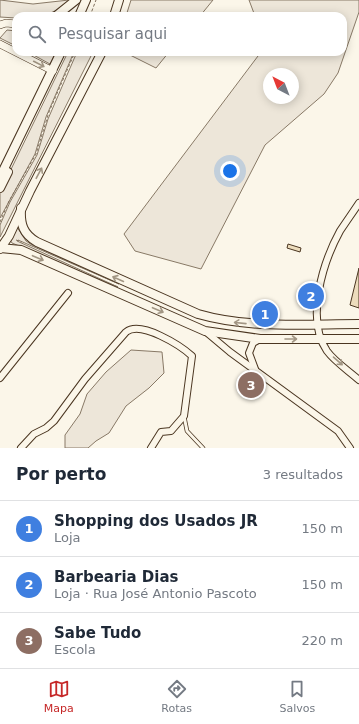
<!DOCTYPE html>
<html lang="pt">
<meta charset="utf-8">
<style>
:root{--surface:#fff;--page:#f6f6f7;--text:#1f2937;--muted:#747a83;--line:#e0e1e3;--accent:#c62828}
body{margin:0;font-family:"DejaVu Sans",sans-serif;background:var(--page);color:var(--text)}
.compass{position:absolute;left:263px;top:68px;width:36px;height:36px;border-radius:50%;background:var(--surface);box-shadow:0 2px 10px #0003;rotate:318deg}
.you{position:absolute;left:230px;top:171px;width:14px;height:14px;margin:-10px;border:3px solid #fff;border-radius:50%;background:#1a73e8;box-shadow:0 0 0 6px #1a73e833}
.badge{display:grid;place-items:center;width:26px;height:26px;border-radius:50%;background:var(--accent);color:#fff;font-size:13px;font-weight:700}
.pin{position:absolute;translate:-50% -50%;border:2px solid #fff;box-shadow:0 1px 4px #0006}
.list{margin:0;padding:0;list-style:none}
h2{display:flex;justify-content:space-between;align-items:center;height:52px;margin:0;padding:0 16px;font-size:17px}
h2 small{font-size:13px;font-weight:400;color:var(--muted)}
.list li{display:grid;grid-template-columns:26px 1fr auto;gap:12px;align-items:center;box-sizing:border-box;height:56px;padding:0 16px;border-top:1px solid var(--line)}
.list b{display:block;font-size:15px;white-space:nowrap}
.list p{margin:0;font-size:13px;white-space:nowrap;color:var(--muted)}
.list em{font-size:13px;font-style:normal;color:var(--muted)}
.icon{flex:none;width:22px;height:22px;fill:none;stroke:currentColor;stroke-width:2;stroke-linecap:round;stroke-linejoin:round}
.map{position:relative;flex:none;width:359px;height:448px;overflow:hidden}
.search{position:absolute;background:var(--surface);box-shadow:0 2px 10px #0003;left:12px;right:12px;top:12px;height:44px;display:flex;align-items:center;gap:10px;box-sizing:border-box;padding:0 14px;border-radius:12px;color:var(--muted);font-size:15px}
.sheet{height:220px;background:var(--surface)}
nav{display:flex;justify-content:space-around;align-items:center;box-sizing:border-box;height:56px;border-top:1px solid var(--line);background:var(--surface);font-size:11px;color:var(--muted)}
nav a{display:grid;justify-items:center;gap:2px}
nav .on{color:var(--accent)}
.map>svg:first-child{display:block}
.green{fill:#ede6d9;stroke:#887966;fill-rule:evenodd}
.building{fill:#ecdcbc;stroke:#4a3520}
.lines{fill:none;stroke-linecap:round;stroke-linejoin:round}
.service-casing{stroke:#4a3520;stroke-width:4.5}
.minor-casing{stroke:#4a3520;stroke-width:8}
.tertiary-casing{stroke:#4a3520;stroke-width:8}
.secondary-casing{stroke:#4a3520;stroke-width:10}
.path{stroke:#7f6f5c;stroke-width:1;stroke-dasharray:3 2;stroke-linecap:butt}
.service{stroke:#fbf6e9;stroke-width:3}
.minor{stroke:#fbf6e9;stroke-width:6}
.tertiary{stroke:#fbf6e9;stroke-width:7}
.secondary{stroke:#fbf6e9;stroke-width:8}
.oneway{stroke:#a29684}
</style>
<div class="map">
<svg width="359" height="448" viewBox="0 0 359 448">
<rect width="100%" height="100%" fill="#fbf6e9"/>
<g class="green">
<path d="M0,0l33,4 36,-4c-14,17 -33,16 -53,16v2l-16,-1z"/>
<polygon points="131,0 213,0 200,16 126,16"/>
<path d="M249,0h110v12l-21,61 -14,21 -59,51 -64,124 -66,-18 -11,-17 137,-182h82v-36h-88zM269,74h24v24h-24z"/>
<polygon points="7,30 16,31 16,46 0,38"/>
<polygon points="28,52 56,52 50,64"/>
<polygon points="68,52 74,52 46,117 35,154 0,218 0,192"/>
<polygon points="77,52 93,52 0,237 0,225 10,202 37,155 48,119"/>
<polygon points="124,52 169,52 156,68"/>
<polygon points="17,227 26,241 32,245 119,284 18,240 17,241 118,287 12,243 10,240"/>
<polygon points="131,350 162,352 164,373 149,388 126,406 109,433 96,441 88,448 65,448 65,435 80,414 87,394 106,372"/>
</g>
<g class="building">
<polygon points="288,244 301,248 300,252 287,248"/>
<polygon points="359,268 359,308 350,305"/>
</g>
<g class="lines">
<g class="service-casing">
<polyline id="service" points="184,416 187,431 203,448"/>
</g>
<g class="minor-casing">
<g id="minor">
<path d="M359,203c-6,9 -13,19 -19,28 -17,31 -35,88 -13,120 8,11 22,20 32,29"/>
<polyline points="205,331 230,352 338,431 350,448"/>
<polyline points="255,369 249,353 253,343 260,339"/>
<polyline points="0,378 68,293"/>
<path d="M21,448l13,-14 12,-6 8,-7 31,-42 41,-47c15,-12 55,14 66,24l-8,60 -13,15 -10,1 -10,16"/>
</g>
</g>
<g class="tertiary-casing">
<g id="tertiary">
<polyline points="0,25 6,23 16,24"/>
<polyline points="0,44 53,71"/>
</g>
</g>
<g class="secondary-casing">
<g id="secondary">
<polyline points="56,16 76,0"/>
<polyline points="79,16 86,0"/>
<polyline points="114,16 119,0"/>
<polyline points="0,177 61,52"/>
<polyline points="0,188 8,172"/>
<path d="M21,208c-1,16 2,26 16,34l161,72c52,15 108,10 161,10"/>
<polyline points="0,248 21,250 205,331 260,339 359,339"/>
<polyline points="0,249 9,236 30,191 102,52"/>
</g>
</g>
<g class="path">
<polyline points="90,16 96,0"/>
<polyline points="0,222 9,201 36,154 49,112 75,52"/>
<polyline points="16,240 22,242"/>
</g>
<use href="#service" class="service"/>
<use href="#minor" class="minor"/>
<use href="#tertiary" class="tertiary"/>
<use href="#secondary" class="secondary"/>
</g>
<defs><path id="oneway-shaft" d="M-6 0H5M1.5-3L5.5 0L1.5 3" fill="none" stroke-width="1.6" stroke-linecap="round" stroke-linejoin="round"/></defs>
<g class="oneway">
<use href="#oneway-shaft" transform="translate(39 64) rotate(27)"/>
<use href="#oneway-shaft" transform="translate(39 173) rotate(-62)"/>
<use href="#oneway-shaft" transform="translate(38 258) rotate(23)"/>
<use href="#oneway-shaft" transform="translate(118 279) rotate(-156)"/>
<use href="#oneway-shaft" transform="translate(158 310) rotate(23)"/>
<use href="#oneway-shaft" transform="translate(240 323) rotate(-174)"/>
<use href="#oneway-shaft" transform="translate(291 339)"/>
<use href="#oneway-shaft" transform="translate(338 361) rotate(41)"/>
</g>
</svg>
<svg class="compass" viewBox="-18 -18 36 36"><path d="M0-13l5 13h-10z" fill="#e53935"/><path d="M0 13l5-13h-10z" fill="#747a83"/></svg>
<div class="you"></div>
<div class="pin badge" style="left:265px;top:314px;background:#3f7fe0">1</div>
<div class="pin badge" style="left:311px;top:296px;background:#3f7fe0">2</div>
<div class="pin badge" style="left:251px;top:385px;background:#8d6e63">3</div>
<div class="search"><svg class="icon" aria-label="search" viewBox="0 0 24 24"><circle cx="10" cy="10" r="6"/><path d="M15 15l6 6"/></svg>Pesquisar aqui</div>
</div>
<section class="sheet">
<h2>Por perto<small>3 resultados</small></h2>
<ul class="list">
<li><span class="badge" style="background:#3f7fe0">1</span><div><b>Shopping dos Usados JR</b><p>Loja</p></div><em>150 m</em></li>
<li><span class="badge" style="background:#3f7fe0">2</span><div><b>Barbearia Dias</b><p>Loja · Rua José Antonio Pascoto</p></div><em>150 m</em></li>
<li><span class="badge" style="background:#8d6e63">3</span><div><b>Sabe Tudo</b><p>Escola</p></div><em>220 m</em></li>
</ul>
</section>
<nav>
<a class="on"><svg class="icon" aria-label="map" viewBox="0 0 24 24"><path d="M3 6l6-2 6 2 6-2v14l-6 2-6-2-6 2zM9 4v14M15 6v14"/></svg>Mapa</a>
<a><svg class="icon" aria-label="directions" viewBox="0 0 24 24"><path d="M12 3l9 9-9 9-9-9zM9 14v-3h6M13 9l2 2-2 2"/></svg>Rotas</a>
<a><svg class="icon" aria-label="saved" viewBox="0 0 24 24"><path d="M7 4h10v16l-5-4-5 4z"/></svg>Salvos</a>
</nav>
